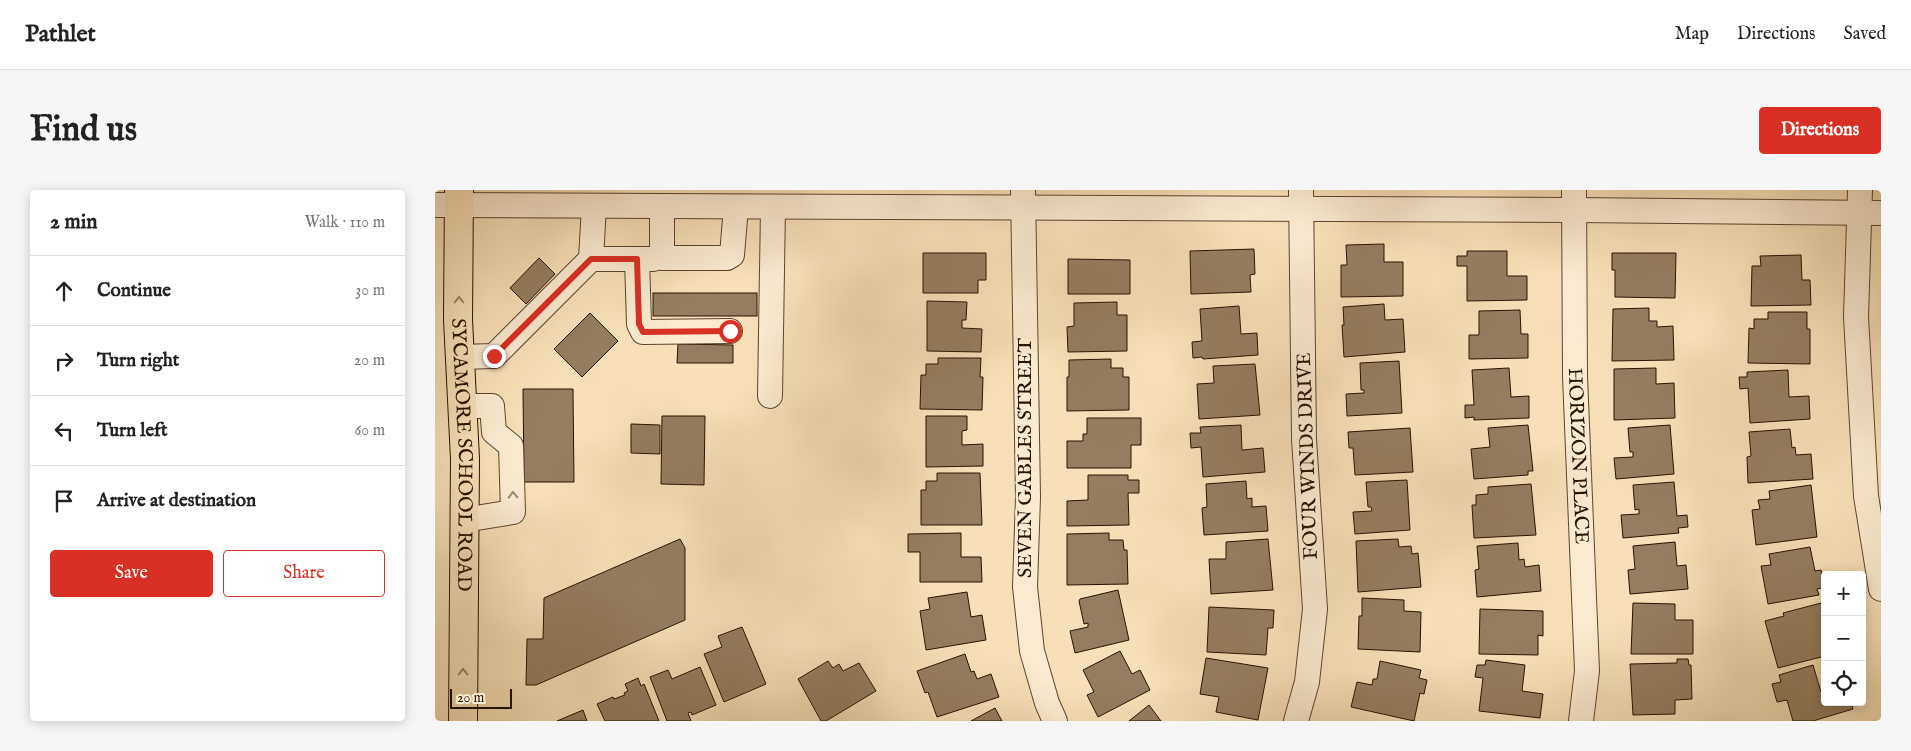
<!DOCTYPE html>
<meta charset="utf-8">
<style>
:root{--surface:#fff;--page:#f6f6f6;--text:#222;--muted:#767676;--line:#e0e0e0;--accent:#d93025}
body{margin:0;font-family:"IM FELL English",serif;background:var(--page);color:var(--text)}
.controls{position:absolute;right:15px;bottom:15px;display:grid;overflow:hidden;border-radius:5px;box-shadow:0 2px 12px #0003}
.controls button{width:45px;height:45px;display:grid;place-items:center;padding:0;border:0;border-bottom:1px solid var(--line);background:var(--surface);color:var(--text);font:25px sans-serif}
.scale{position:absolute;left:15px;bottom:12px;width:62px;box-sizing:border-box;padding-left:5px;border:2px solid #281300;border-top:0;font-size:14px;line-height:18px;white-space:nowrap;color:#281300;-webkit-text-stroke:4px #faebd0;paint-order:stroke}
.stop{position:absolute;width:15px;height:15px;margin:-11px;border:4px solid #d93025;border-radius:50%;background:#fff}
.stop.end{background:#d93025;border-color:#fff;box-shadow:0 1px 5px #0008}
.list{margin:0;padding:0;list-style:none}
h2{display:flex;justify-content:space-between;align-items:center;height:65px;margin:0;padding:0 20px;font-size:21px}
h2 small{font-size:16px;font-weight:400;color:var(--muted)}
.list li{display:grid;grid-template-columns:32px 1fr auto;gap:15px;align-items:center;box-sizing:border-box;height:70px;padding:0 20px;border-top:1px solid var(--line)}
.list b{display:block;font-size:19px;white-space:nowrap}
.list em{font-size:16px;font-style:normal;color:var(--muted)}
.actions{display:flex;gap:10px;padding:15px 20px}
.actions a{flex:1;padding:11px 0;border:1px solid var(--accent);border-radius:5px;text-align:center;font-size:18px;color:var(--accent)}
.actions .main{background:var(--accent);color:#fff}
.icon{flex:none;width:28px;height:28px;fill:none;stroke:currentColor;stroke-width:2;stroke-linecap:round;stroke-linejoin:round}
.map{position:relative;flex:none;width:1446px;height:531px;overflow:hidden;border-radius:5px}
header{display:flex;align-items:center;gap:30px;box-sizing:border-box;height:70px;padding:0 25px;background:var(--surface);border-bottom:1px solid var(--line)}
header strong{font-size:24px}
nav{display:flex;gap:28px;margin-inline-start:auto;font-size:18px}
.intro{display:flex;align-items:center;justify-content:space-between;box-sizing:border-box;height:120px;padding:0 30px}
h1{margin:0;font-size:35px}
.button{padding:12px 22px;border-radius:5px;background:var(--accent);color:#fff;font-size:18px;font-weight:700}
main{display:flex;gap:30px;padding:0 30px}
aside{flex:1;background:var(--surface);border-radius:5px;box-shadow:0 2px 12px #0003}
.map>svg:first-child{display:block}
.building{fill:#947e5f;stroke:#281300}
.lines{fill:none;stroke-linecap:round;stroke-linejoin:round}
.minor-casing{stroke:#5c462e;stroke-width:26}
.major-casing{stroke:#281300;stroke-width:30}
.minor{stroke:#faebd0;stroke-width:24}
.major{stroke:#f7e0b7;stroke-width:28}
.oneway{stroke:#9a8465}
.oneway2{stroke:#9c8a72}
.route{stroke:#d93025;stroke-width:6}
.labels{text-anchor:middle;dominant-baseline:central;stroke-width:4.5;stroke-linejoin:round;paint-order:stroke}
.street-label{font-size:20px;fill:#281300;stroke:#faebd0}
</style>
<header>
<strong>Pathlet</strong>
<nav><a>Map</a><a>Directions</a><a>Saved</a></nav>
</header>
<div class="intro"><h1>Find us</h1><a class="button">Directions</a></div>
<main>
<aside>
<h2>2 min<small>Walk · 110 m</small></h2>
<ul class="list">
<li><svg class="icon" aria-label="ahead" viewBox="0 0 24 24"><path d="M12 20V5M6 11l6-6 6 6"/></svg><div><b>Continue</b></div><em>30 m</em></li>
<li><svg class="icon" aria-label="right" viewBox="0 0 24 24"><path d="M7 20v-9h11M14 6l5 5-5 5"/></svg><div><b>Turn right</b></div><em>20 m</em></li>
<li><svg class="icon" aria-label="left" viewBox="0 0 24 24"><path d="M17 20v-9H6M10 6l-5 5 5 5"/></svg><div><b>Turn left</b></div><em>60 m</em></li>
<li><svg class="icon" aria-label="arrive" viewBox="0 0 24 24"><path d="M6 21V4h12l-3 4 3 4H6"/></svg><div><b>Arrive at destination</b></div></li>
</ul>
<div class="actions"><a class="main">Save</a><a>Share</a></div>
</aside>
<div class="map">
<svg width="1446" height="531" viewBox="0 0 1446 531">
<rect width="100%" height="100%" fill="#f7e0b7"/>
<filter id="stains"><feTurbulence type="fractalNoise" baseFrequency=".004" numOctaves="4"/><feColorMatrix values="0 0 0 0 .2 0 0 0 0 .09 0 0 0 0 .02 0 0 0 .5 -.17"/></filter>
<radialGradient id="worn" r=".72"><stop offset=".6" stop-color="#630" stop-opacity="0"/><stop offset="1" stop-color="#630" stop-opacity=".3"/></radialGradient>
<g class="building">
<polygon points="949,54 949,72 968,72 968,106 906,107 906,75 912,75 911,55"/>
<polygon points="819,59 820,84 815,85 816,102 756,104 755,61"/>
<polygon points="1032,61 1072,61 1072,86 1092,86 1092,110 1032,111 1032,76 1022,76 1022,66 1032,66"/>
<polygon points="488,63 551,63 551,90 543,90 543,103 488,103"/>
<polygon points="1177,63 1241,63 1240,108 1180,107 1180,80 1177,80"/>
<polygon points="1366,65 1367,90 1375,90 1376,115 1316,116 1317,76 1326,76 1325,66"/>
<polygon points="104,68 120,84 91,114 75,98"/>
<polygon points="633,69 695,70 695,104 633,104"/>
<rect x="218" y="103" width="104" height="23"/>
<polygon points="492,111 532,112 531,130 527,130 527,138 547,139 546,162 492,161"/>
<polygon points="682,112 682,125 692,125 692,161 633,162 632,137 639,136 639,113"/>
<polygon points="949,114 950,130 968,129 970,162 909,167 907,135 909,135 908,117"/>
<polygon points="804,116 806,144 822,143 823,165 768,169 767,167 758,168 757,152 767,151 765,119"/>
<polygon points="1214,118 1214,131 1222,131 1222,137 1238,136 1239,170 1177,171 1178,119"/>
<polygon points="1085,120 1086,144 1093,144 1093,168 1034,169 1034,145 1044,145 1044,121"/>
<polygon points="1333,122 1372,122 1372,139 1375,139 1375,174 1313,173 1314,138 1319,139 1319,129 1333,129"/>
<polygon points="155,123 183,151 147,187 119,159"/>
<polygon points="243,154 298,155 298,173 242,173"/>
<polygon points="503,168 546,168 545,187 548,187 547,220 485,219 486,185 491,185 491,174 503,174"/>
<polygon points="676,169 676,178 688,178 688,187 694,187 694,220 632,221 632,187 634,187 634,170"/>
<polygon points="964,171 967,223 912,226 911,204 929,203 929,200 926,200 925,173"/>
<polygon points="820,174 825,225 764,229 762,194 779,193 778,176"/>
<polygon points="1074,178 1076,207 1094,206 1094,228 1039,230 1039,227 1030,228 1030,215 1039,215 1037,180"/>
<polygon points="1221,178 1221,194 1239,193 1240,228 1179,230 1179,179"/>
<polygon points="1353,180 1354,207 1374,206 1375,229 1315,233 1313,198 1305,199 1304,187 1312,187 1312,182"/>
<polygon points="88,199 138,199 139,292 89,292"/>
<polygon points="227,226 270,226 269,295 226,294"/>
<polygon points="491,226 532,226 532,240 527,241 527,255 548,254 548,276 491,277"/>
<polygon points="652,228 706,228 706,255 696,255 696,278 632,278 632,251 648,251 648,244 652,244"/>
<polygon points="196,234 225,235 225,264 196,263"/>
<polygon points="806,235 807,260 828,258 830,282 768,287 766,257 756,258 755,243 766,243 765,237"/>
<polygon points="1093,235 1098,281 1093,281 1093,285 1039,289 1036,259 1055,257 1053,238"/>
<polygon points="1235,235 1239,284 1181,289 1179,268 1198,267 1198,262 1195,262 1193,238"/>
<polygon points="975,238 978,282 920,285 918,258 914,258 913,242"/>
<polygon points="1355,239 1357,258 1360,257 1361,265 1376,264 1378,289 1313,293 1312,267 1316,266 1314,242"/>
<polygon points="502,283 545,283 547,335 486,335 486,300 491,300 491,291 502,291"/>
<polygon points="653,285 693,285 693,290 704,290 704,303 693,303 694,335 632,336 632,311 653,310"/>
<polygon points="972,290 975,340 920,344 918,322 937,321 936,317 933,317 931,292"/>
<polygon points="811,291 812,309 817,308 817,317 831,316 833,341 769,345 767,318 772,317 771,294"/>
<polygon points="1239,292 1242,326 1252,325 1253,337 1243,338 1244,343 1188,348 1186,325 1204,324 1204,319 1200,320 1198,295"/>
<polygon points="1096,294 1101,345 1039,348 1037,315 1041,315 1041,305 1053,304 1053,297"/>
<polygon points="1376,295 1382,347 1321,355 1317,320 1325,319 1323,310 1335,309 1334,301"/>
<polygon points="526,343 526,367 546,367 547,392 485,392 485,362 473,362 473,344"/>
<polygon points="674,343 674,350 688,350 689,360 692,360 693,394 632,395 632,344"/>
<polygon points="245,349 250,358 250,430 101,495 91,495 92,449 108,449 109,408"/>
<polygon points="833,349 838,400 776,404 774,369 791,369 791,352"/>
<polygon points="963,349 964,357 976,356 977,364 983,363 986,397 923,402 921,351"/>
<polygon points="1240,352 1242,376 1251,375 1253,399 1195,404 1193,380 1200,379 1198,356"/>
<polygon points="1083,353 1084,370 1089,369 1090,377 1104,375 1106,401 1042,407 1040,380 1044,379 1042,356"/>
<polygon points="1375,357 1380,381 1386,380 1390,397 1382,399 1384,405 1333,414 1326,376 1336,375 1334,364"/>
<polygon points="683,400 694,450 640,463 635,441 653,437 653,433 649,434 644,411 645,409"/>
<polygon points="532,402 536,427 547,425 551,450 491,460 485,421 495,419 493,408"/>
<polygon points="927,408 969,410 969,421 986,422 985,462 923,459 924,426 927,426"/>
<polygon points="1198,413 1240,414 1240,430 1258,430 1258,464 1196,464"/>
<polygon points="1386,413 1390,426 1390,466 1343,478 1330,431 1349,426 1348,423"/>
<polygon points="774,417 839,420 838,438 833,438 831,465 772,462"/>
<polygon points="1045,419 1108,421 1108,446 1103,445 1103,465 1044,464"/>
<polygon points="307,437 331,494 289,512 269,464 287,457 283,446"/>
<polygon points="685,461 697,484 705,480 715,500 663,527 652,505 659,502 648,480"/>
<polygon points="530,464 536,482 539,481 542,489 556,484 564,507 502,527 493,502 490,503 482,481"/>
<polygon points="771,468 833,478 823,530 781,522 784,507 765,504"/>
<polygon points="1242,469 1253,469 1254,475 1256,475 1257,509 1240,510 1240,524 1198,525 1195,474 1242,473"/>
<polygon points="1051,470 1090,475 1087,501 1108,504 1105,528 1044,521 1048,488 1040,487 1042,475 1050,475"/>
<polygon points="393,471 398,478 404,474 408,481 424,473 441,501 391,531 386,531 363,489"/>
<polygon points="945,471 986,480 984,488 992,490 989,504 985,503 979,531 916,517 922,492 937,495 938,489 942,489"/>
<polygon points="1378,475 1386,502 1390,501 1390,512 1416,512 1418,519 1378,531 1358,531 1352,510 1342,512 1337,494 1346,492 1344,485"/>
<polygon points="265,477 281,515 257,525 256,522 253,523 256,531 232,531 215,487 233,480 237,489"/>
<polygon points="203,488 206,496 209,494 224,531 170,531 162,514 178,507 179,509 190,505 189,503 193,501 190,494"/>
<polygon points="714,515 726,531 694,531"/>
<polygon points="560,518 567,531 536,531"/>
<polygon points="148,520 152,531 122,531"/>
</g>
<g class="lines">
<g class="minor-casing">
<g id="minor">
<polyline points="588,0 593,307 590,397 597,461 612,513 620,531"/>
<path id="s1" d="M1139,0l1,186 12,295 -6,50"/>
<polyline points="1425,0 1421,127 1431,306 1446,399"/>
<polyline points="0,15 1139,20 1446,23"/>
<polyline points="227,16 227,68 292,68 297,65 301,17"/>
<polyline points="156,69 218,69"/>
<polyline points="202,69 204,134 208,142 295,141"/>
<polyline points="25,167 59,166 156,69 159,16"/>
<polyline points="335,206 338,17"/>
<polyline points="27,216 57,216 59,242 76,256 78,322 29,330"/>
<polyline points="861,531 872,492 880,419 869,249 866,0"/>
</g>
</g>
<g class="major-casing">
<g id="major">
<path id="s2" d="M24,0l-1,130 7,139 -2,262"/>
</g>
</g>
<use href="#minor" class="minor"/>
<use href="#major" class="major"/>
</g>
<defs><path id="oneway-chevron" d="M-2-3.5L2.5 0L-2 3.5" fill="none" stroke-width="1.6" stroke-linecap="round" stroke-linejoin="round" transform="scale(1.25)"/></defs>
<g class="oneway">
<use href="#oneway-chevron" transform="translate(24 110) rotate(-90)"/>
<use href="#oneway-chevron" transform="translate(28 482) rotate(-90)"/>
</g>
<use class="oneway2" href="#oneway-chevron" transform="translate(78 305) rotate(-92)"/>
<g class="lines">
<polyline class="route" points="59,166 156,69 202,69 204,134 208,142 295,141"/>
</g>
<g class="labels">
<g class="street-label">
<text stroke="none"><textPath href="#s2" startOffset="265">SYCAMORE SCHOOL ROAD</textPath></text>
<text transform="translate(873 266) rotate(-92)">FOUR WINDS DRIVE</text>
<text stroke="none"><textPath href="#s1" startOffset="266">HORIZON PLACE</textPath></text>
<text transform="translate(590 268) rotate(-90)">SEVEN GABLES STREET</text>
</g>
</g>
<rect width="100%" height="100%" filter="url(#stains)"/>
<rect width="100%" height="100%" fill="url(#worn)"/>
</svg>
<div class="controls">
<button>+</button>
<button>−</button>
<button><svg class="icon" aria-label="locate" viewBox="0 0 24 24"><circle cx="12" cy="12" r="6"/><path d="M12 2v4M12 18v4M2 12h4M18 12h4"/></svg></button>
</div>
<div class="scale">20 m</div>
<div class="stop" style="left:295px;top:141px"></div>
<div class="stop end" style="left:59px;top:166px"></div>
</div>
</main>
